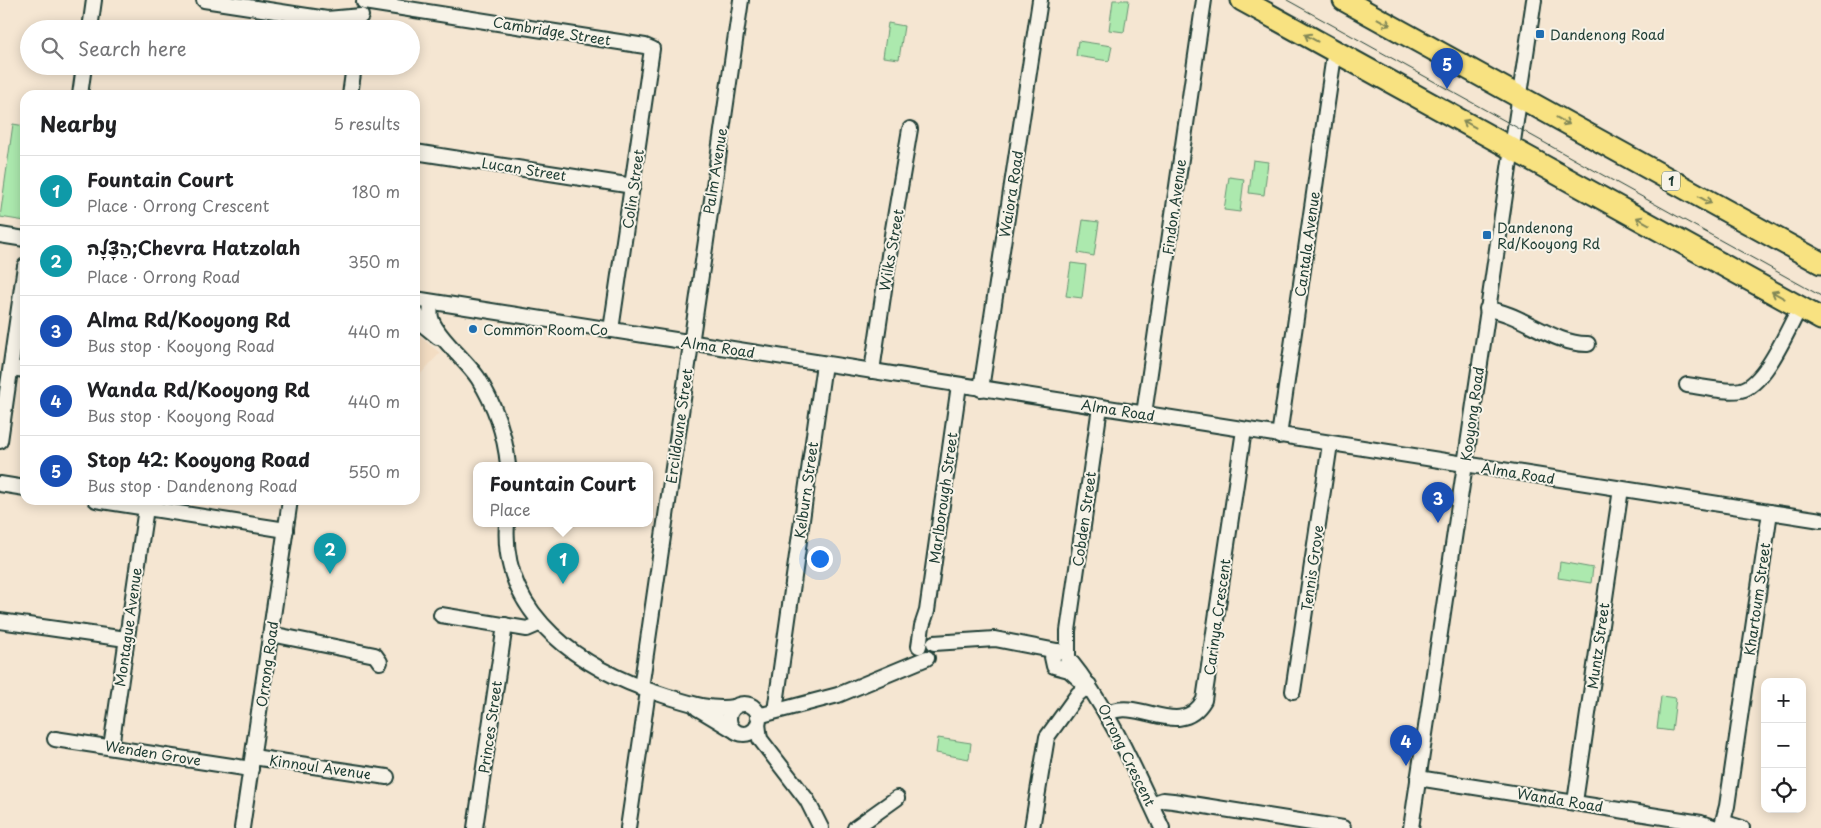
<!DOCTYPE html>
<meta charset="utf-8">
<style>
:root{--surface:#fff;--page:#f6f6f6;--text:#202124;--muted:#757577;--line:#e0e0e0;--accent:#1f6fb2}
body{margin:0;font-family:"Playpen Sans","Playpen Sans Hebrew",sans-serif;background:var(--page);color:var(--text)}
.controls{position:absolute;right:15px;bottom:15px;display:grid;overflow:hidden;border-radius:10px;box-shadow:0 2px 12px #0003}
.controls button{width:45px;height:45px;display:grid;place-items:center;padding:0;border:0;border-bottom:1px solid var(--line);background:var(--surface);color:var(--text);font:25px sans-serif}
.you{position:absolute;left:819px;top:558px;width:18px;height:18px;margin:-12px;border:4px solid #fff;border-radius:50%;background:#1a73e8;box-shadow:0 0 0 8px #1a73e833}
.badge{display:grid;place-items:center;width:32px;height:32px;border-radius:50%;background:var(--accent);color:#fff;font-size:16px;font-weight:700}
.pin{position:absolute;translate:-50% -41px;filter:drop-shadow(0 1px 2px #0008)}
.pin::after{content:'';position:absolute;top:26px;width:18px;height:15px;background:inherit;clip-path:polygon(0 0,100% 0,50% 100%)}
.popup{position:absolute;left:473px;top:462px;width:180px;height:65px;box-sizing:border-box;display:grid;place-content:center;border-radius:10px;background:var(--surface);filter:drop-shadow(0 1px 4px #0005);font-size:16px;white-space:nowrap;color:var(--muted)}
.popup b{font-size:19px;color:var(--text)}
.popup::after{content:'';position:absolute;left:50%;top:100%;margin-left:-10px;border:10px solid transparent;border-top-color:var(--surface)}
.list{margin:0;padding:0;list-style:none}
h2{display:flex;justify-content:space-between;align-items:center;height:65px;margin:0;padding:0 20px;font-size:21px}
h2 small{font-size:16px;font-weight:400;color:var(--muted)}
.list li{display:grid;grid-template-columns:32px 1fr auto;gap:15px;align-items:center;box-sizing:border-box;height:70px;padding:0 20px;border-top:1px solid var(--line)}
.list b{display:block;font-size:19px;white-space:nowrap}
.list p{margin:0;font-size:16px;white-space:nowrap;color:var(--muted)}
.list em{font-size:16px;font-style:normal;color:var(--muted)}
.icon{flex:none;width:28px;height:28px;fill:none;stroke:currentColor;stroke-width:2;stroke-linecap:round;stroke-linejoin:round}
.map{position:relative;flex:none;width:1821px;height:828px;overflow:hidden}
.search{position:absolute;background:var(--surface);box-shadow:0 2px 12px #0003;left:20px;top:20px;width:400px;height:55px;display:flex;align-items:center;gap:12px;box-sizing:border-box;padding:0 18px;border-radius:28px;color:var(--muted);font-size:19px}
.panel{position:absolute;background:var(--surface);box-shadow:0 2px 12px #0003;left:20px;top:90px;width:400px;height:415px;border-radius:15px}
.map>svg:first-child{display:block}
.built{fill:#f3ddc3}
.green{fill:#ace9ae;stroke:#669371}
.lines{fill:none;stroke-linecap:round;stroke-linejoin:round}
.minor-casing{stroke:#1f3d34;stroke-width:18}
.highway-casing{stroke:#1f3d34;stroke-width:25}
.minor{stroke:#f7f3e8;stroke-width:14}
.highway{stroke:#f8e281;stroke-width:21}
.tram{stroke:#1f3d34;stroke-width:1}
.oneway{stroke:#818757}
.poi-dot{fill:#1f6fb2;stroke:#f7f3e8;stroke-width:2}
.labels{text-anchor:middle;dominant-baseline:central;stroke-width:4;stroke-linejoin:round;paint-order:stroke}
.shield{fill:#f7f3e8;stroke:#60746a;stroke-width:1}
.shield-label{font-size:12px;font-weight:bold;fill:#1f3d34}
.street-label{font-size:14px;fill:#1f3d34;stroke:#f7f3e8}
.poi-label{font-size:14px;fill:#1f3d34;stroke:#f7f3e8;text-anchor:start}
</style>
<div class="map">
<svg width="1821" height="828" viewBox="0 0 1821 828">
<rect width="100%" height="100%" fill="#f5e6d2"/>
<filter id="ink" filterUnits="userSpaceOnUse"><feTurbulence type="fractalNoise" baseFrequency=".02" numOctaves="2"/><feDisplacementMap in="SourceGraphic" scale="10" xChannelSelector="R" yChannelSelector="G"/><feConvolveMatrix kernelMatrix="1 2 1 2 8 2 1 2 1" color-interpolation-filters="sRGB"/></filter>
<g filter="url(#ink)">
<polygon class="built" points="415,333 440,353 415,380"/>
<g class="green">
<polygon points="1113,0 1129,0 1124,32 1109,30"/>
<polygon points="888,23 904,26 899,59 883,57"/>
<polygon points="1078,41 1112,46 1109,61 1076,56"/>
<polygon points="13,124 25,126 25,221 0,217"/>
<polygon points="1253,160 1268,162 1264,195 1249,193"/>
<polygon points="1229,177 1244,179 1240,212 1224,210"/>
<polygon points="1083,220 1099,222 1094,256 1078,253"/>
<polygon points="1071,263 1086,265 1082,298 1066,296"/>
<polygon points="1560,562 1593,568 1591,583 1558,578"/>
<polygon points="1661,696 1676,698 1672,731 1657,729"/>
<polygon points="938,738 971,743 969,759 936,753"/>
</g>
<g class="lines">
<g class="minor-casing">
<g id="minor">
<polyline points="204,0 327,19 361,16"/>
<polyline points="364,2 645,46 652,49 611,330"/>
<polyline points="328,19 351,29"/>
<polyline points="90,29 94,0"/>
<polyline points="80,95 84,66"/>
<polyline points="350,95 354,66"/>
<polyline points="415,152 633,186"/>
<polyline points="0,235 25,239"/>
<polyline points="415,299 1821,520"/>
<path d="M431,302c0,6 -2,13 1,19 7,18 34,39 46,57 17,27 27,56 30,87"/>
<path d="M1487,309c34,4 67,36 101,35"/>
<polyline points="415,311 422,324 438,337"/>
<polyline points="11,368 25,370"/>
<polyline points="872,371 892,235 910,129"/>
<path d="M1687,385c17,2 37,8 54,5 24,-5 47,-61 59,-83"/>
<polyline points="981,389 1040,0"/>
<polyline points="1144,414 1204,0"/>
<polyline points="1279,436 1333,62 1338,52"/>
<polyline points="0,441 25,266"/>
<polyline points="0,484 25,488"/>
<polyline points="96,500 286,530"/>
<path d="M507,523c-7,93 76,147 156,172 23,7 46,16 71,12"/>
<polyline points="441,615 527,629 541,623"/>
<polyline points="0,621 126,639"/>
<polyline points="271,634 375,655 380,662"/>
<polyline points="934,643 995,639 1057,651"/>
<polyline points="919,646 922,626 927,611 959,385"/>
<polyline points="1068,656 1068,631 1100,407"/>
<path d="M1068,658c42,52 66,110 94,170"/>
<polyline points="1062,668 1068,663 1068,658 1064,652 1057,651 1052,657 1054,666 1069,670 1080,680"/>
<polyline points="641,688 741,0"/>
<polyline points="1293,691 1330,444"/>
<circle cx="744" cy="719" r="15"/>
<polyline points="697,708 732,729"/>
<polyline points="775,711 824,364"/>
<path d="M1108,713c32,-16 72,28 96,-13l40,-270"/>
<polyline points="758,716 838,695 927,658"/>
<polyline points="758,724 760,739 807,800 821,828"/>
<polyline points="55,739 251,769"/>
<polyline points="111,747 146,508"/>
<polyline points="253,757 387,777"/>
<polyline points="1418,778 1701,823 1716,828"/>
<polyline points="1575,802 1621,489"/>
<polyline points="1151,804 1163,800 1173,801 1343,828"/>
<polyline points="1723,821 1727,806 1770,512"/>
<polyline points="1729,824 1742,828"/>
<polyline points="242,828 290,500"/>
<polyline points="475,828 505,625"/>
<polyline points="628,828 648,691"/>
<polyline points="855,828 897,798"/>
<polyline points="1032,828 1047,737 1078,694 1089,685"/>
<polyline points="1411,828 1534,0"/>
</g>
</g>
<g class="highway-casing">
<g id="highway">
<polyline points="1242,0 1821,319"/>
<polyline points="1344,0 1821,263"/>
</g>
</g>
<use href="#minor" class="minor"/>
<use href="#highway" class="highway"/>
<polyline class="tram" points="1287,0 1821,296"/>
</g>
<defs><path id="oneway-shaft" d="M-6 0H5M1.5-3L5.5 0L1.5 3" fill="none" stroke-width="1.6" stroke-linecap="round" stroke-linejoin="round" transform="scale(1.25)"/></defs>
<g class="oneway">
<use href="#oneway-shaft" transform="translate(1384 22) rotate(29)"/>
<use href="#oneway-shaft" transform="translate(1311 38) rotate(-151)"/>
<use href="#oneway-shaft" transform="translate(1563 121) rotate(29)"/>
<use href="#oneway-shaft" transform="translate(1469 124) rotate(-151)"/>
<use href="#oneway-shaft" transform="translate(1705 200) rotate(29)"/>
<use href="#oneway-shaft" transform="translate(1643 221) rotate(-151)"/>
<use href="#oneway-shaft" transform="translate(1778 295) rotate(-151)"/>
</g>
</g>
<g class="poi-dot">
<rect x="1535" y="29" width="10" height="10" rx="2.5"/>
<rect x="1482" y="230" width="10" height="10" rx="2.5"/>
<circle cx="473" cy="329" r="5"/>
</g>
<g class="labels">
<rect class="shield" x="1662" y="171.5" width="18" height="19" rx="4"/>
<g class="shield-label">
<text x="1671" y="181">1</text>
</g>
<g class="street-label">
<text transform="translate(552 31) rotate(9)">Cambridge Street</text>
<text transform="translate(524 169) rotate(9)">Lucan Street</text>
<text transform="translate(715 171) rotate(-81)">Palm Avenue</text>
<text transform="translate(633 189) rotate(-82)">Colin Street</text>
<text transform="translate(1011 194) rotate(-81)">Waiora Road</text>
<text transform="translate(1174 207) rotate(-82)">Findon Avenue</text>
<text transform="translate(1307 244) rotate(-82)">Cantala Avenue</text>
<text transform="translate(891 250) rotate(-80)">Wilks Street</text>
<text transform="translate(718 347) rotate(9)">Alma Road</text>
<text transform="translate(1118 410) rotate(9)">Alma Road</text>
<text transform="translate(1472 414) rotate(-82)">Kooyong Road</text>
<text transform="translate(679 426) rotate(-82)">Ercildoune Street</text>
<text transform="translate(1518 473) rotate(9)">Alma Road</text>
<text transform="translate(806 490) rotate(-82)">Kelburn Street</text>
<text transform="translate(943 498) rotate(-82)">Marlborough Street</text>
<text transform="translate(1084 519) rotate(-82)">Cobden Street</text>
<text transform="translate(1312 568) rotate(-82)">Tennis Grove</text>
<text transform="translate(1757 599) rotate(-82)">Khartoum Street</text>
<text transform="translate(1217 617) rotate(-82)">Carinya Crescent</text>
<text transform="translate(128 627) rotate(-82)">Montague Avenue</text>
<text transform="translate(1598 646) rotate(-82)">Muntz Street</text>
<text transform="translate(267 664) rotate(-82)">Orrong Road</text>
<text transform="translate(490 727) rotate(-82)">Princes Street</text>
<text transform="translate(153 753) rotate(9)">Wenden Grove</text>
<text transform="translate(1127 755) rotate(64)">Orrong Crescent</text>
<text transform="translate(320 767) rotate(8)">Kinnoul Avenue</text>
<text transform="translate(1560 800) rotate(9)">Wanda Road</text>
</g>
<g class="poi-label">
<text x="1550" y="34">Dandenong Road</text>
<text x="1497" y="227">Dandenong<tspan x="1497" dy="16">Rd/Kooyong Rd</tspan></text>
<text x="483" y="329">Common Room Co</text>
</g>
</g>
</svg>
<div class="controls">
<button>+</button>
<button>−</button>
<button><svg class="icon" aria-label="locate" viewBox="0 0 24 24"><circle cx="12" cy="12" r="6"/><path d="M12 2v4M12 18v4M2 12h4M18 12h4"/></svg></button>
</div>
<div class="you"></div>
<div class="pin badge" style="left:563px;top:584px;background:#0f9aa8">1</div>
<div class="popup"><b>Fountain Court</b>Place</div>
<div class="pin badge" style="left:330px;top:574px;background:#0f9aa8">2</div>
<div class="pin badge" style="left:1438px;top:523px;background:#1a4fb4">3</div>
<div class="pin badge" style="left:1406px;top:766px;background:#1a4fb4">4</div>
<div class="pin badge" style="left:1447px;top:89px;background:#1a4fb4">5</div>
<div class="search"><svg class="icon" aria-label="search" viewBox="0 0 24 24"><circle cx="10" cy="10" r="6"/><path d="M15 15l6 6"/></svg>Search here</div>
<section class="panel">
<h2>Nearby<small>5 results</small></h2>
<ul class="list">
<li><span class="badge" style="background:#0f9aa8">1</span><div><b>Fountain Court</b><p>Place · Orrong Crescent</p></div><em>180 m</em></li>
<li><span class="badge" style="background:#0f9aa8">2</span><div><b>הַצָּלָה;Chevra Hatzolah</b><p>Place · Orrong Road</p></div><em>350 m</em></li>
<li><span class="badge" style="background:#1a4fb4">3</span><div><b>Alma Rd/Kooyong Rd</b><p>Bus stop · Kooyong Road</p></div><em>440 m</em></li>
<li><span class="badge" style="background:#1a4fb4">4</span><div><b>Wanda Rd/Kooyong Rd</b><p>Bus stop · Kooyong Road</p></div><em>440 m</em></li>
<li><span class="badge" style="background:#1a4fb4">5</span><div><b>Stop 42: Kooyong Road</b><p>Bus stop · Dandenong Road</p></div><em>550 m</em></li>
</ul>
</section>
</div>
